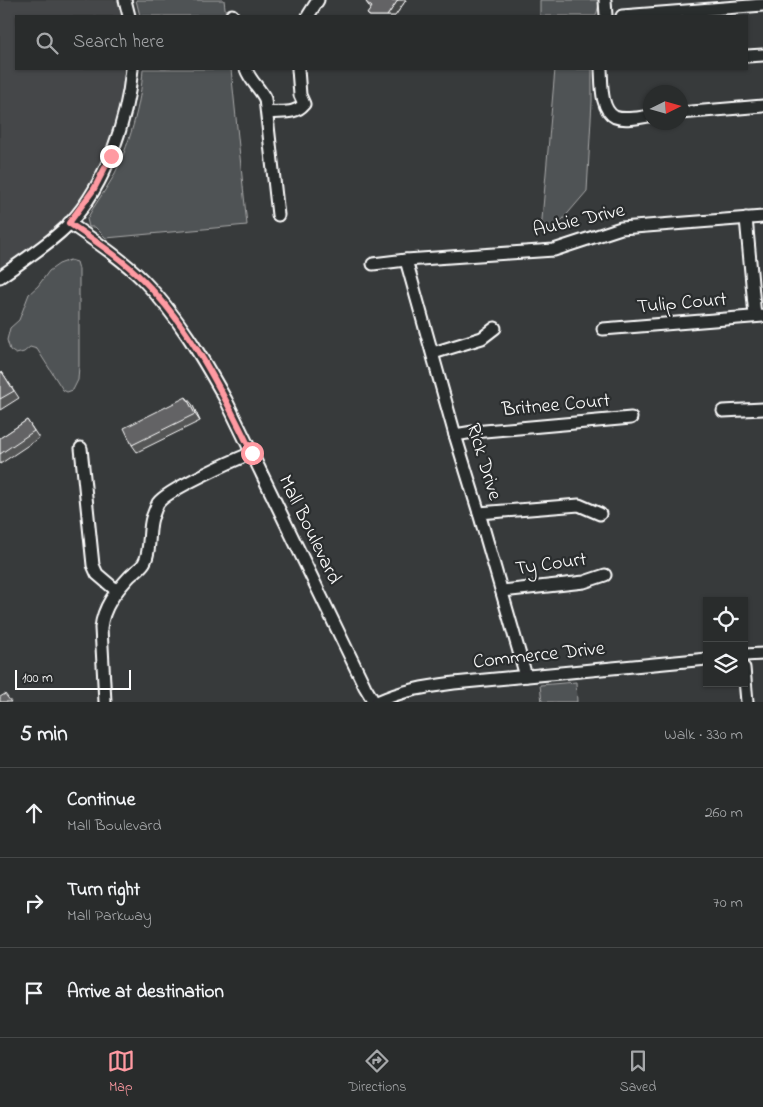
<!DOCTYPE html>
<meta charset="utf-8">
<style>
:root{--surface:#292c2c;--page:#313434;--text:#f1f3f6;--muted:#a5a7a9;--line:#454848;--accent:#ff9aa2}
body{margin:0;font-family:"Indie Flower",sans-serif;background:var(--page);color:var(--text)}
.controls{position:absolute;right:15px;bottom:15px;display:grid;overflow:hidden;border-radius:0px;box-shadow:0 1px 4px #0004}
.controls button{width:45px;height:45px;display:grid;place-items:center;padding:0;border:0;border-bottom:1px solid var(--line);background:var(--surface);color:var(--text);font:25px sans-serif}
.compass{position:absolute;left:643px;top:85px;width:45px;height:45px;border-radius:50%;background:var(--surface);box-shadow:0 1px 4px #0004;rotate:85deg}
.scale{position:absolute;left:15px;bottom:12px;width:116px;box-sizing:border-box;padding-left:5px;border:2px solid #fff;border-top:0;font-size:14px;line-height:18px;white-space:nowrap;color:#fff;-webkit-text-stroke:4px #2a2d2e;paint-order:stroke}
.stop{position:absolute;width:15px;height:15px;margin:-11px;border:4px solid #ff9aa2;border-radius:50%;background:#fff}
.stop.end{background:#ff9aa2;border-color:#fff;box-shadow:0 1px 5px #0008}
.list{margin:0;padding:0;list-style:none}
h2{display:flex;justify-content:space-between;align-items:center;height:65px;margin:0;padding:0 20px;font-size:21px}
h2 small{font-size:16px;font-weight:400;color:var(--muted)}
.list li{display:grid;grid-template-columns:32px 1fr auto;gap:15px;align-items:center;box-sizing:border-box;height:90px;padding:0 20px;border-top:1px solid var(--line)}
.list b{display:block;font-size:19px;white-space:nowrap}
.list p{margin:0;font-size:16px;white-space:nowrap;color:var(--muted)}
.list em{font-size:16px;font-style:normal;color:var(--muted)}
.icon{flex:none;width:28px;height:28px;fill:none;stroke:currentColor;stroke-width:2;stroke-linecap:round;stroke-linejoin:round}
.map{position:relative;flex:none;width:763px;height:702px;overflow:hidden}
.search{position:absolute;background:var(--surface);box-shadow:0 1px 4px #0004;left:15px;right:15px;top:15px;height:55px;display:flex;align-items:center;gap:12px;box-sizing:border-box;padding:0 18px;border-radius:0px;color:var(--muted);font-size:19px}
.sheet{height:335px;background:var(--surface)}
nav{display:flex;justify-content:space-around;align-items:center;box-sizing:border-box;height:70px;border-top:1px solid var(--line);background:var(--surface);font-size:14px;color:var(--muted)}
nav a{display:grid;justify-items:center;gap:2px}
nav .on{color:var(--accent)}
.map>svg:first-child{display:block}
.built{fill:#444748}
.green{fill:#505354;stroke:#a8a9aa}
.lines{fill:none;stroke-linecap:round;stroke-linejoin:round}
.minor-casing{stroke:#fff;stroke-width:15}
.minor{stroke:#2a2d2e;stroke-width:11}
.wall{fill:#555657;stroke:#fff}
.shaded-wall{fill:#454647;stroke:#fff}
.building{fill:#636465;stroke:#fff}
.route{stroke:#ff9aa2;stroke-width:6}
.labels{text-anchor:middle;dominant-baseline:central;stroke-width:4.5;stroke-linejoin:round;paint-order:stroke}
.street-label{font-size:20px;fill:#fff;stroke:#2a2d2e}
</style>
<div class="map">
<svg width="763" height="702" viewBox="0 0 763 702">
<rect width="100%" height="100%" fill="#373a3b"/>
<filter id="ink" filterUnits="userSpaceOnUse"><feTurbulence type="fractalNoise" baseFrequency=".02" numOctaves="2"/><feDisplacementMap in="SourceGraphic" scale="10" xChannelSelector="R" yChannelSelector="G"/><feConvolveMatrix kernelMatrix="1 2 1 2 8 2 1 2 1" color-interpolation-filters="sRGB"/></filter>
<g filter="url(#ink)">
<polygon class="built" points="0,0 125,0 129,16 16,16 16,69 132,69 117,138 69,223 0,276"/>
<g class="green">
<polygon points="136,0 224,0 226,16 140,16"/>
<polygon points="540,0 600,0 596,16 540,16"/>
<path d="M143,69h88l16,156 -141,13 -11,-11h-6l-2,-8c7,-14 17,-26 25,-40 17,-32 29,-74 31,-110z"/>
<polygon points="555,69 592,69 592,101 587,191 551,233 541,231"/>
<polygon points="70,260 77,262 79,269 79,366 78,380 73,390 67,392 63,390 37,349 30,347 24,352 16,354 10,350 7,340 10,328 19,320 29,294 38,286 49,271 59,264"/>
<polygon points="576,682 577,702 542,702 540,685"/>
</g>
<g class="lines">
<g class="minor-casing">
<g id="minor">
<polyline points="125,0 129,16"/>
<polyline points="605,0 606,16"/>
<polyline points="232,15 232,16"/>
<polyline points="308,16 318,0"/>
<polyline points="622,16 763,5"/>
<polyline points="747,56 763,55"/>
<path d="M246,69c4,12 14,19 19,30l13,116"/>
<path d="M601,69c1,13 -1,41 14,48 10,4 25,0 35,-1"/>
<path d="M268,113c13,-2 27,2 36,-9l-4,-9 -2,-26"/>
<polyline points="680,113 763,106"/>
<polyline points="746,218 755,316"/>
<path d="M69,223c26,18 52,35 74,57 34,35 59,77 83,120l139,287 9,15"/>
<polyline points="406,260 455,435 479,513 526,676"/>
<polyline points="373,264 406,260 554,250 621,228 763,217"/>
<path d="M0,277c22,-16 51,-34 70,-54 36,-39 57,-102 62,-154"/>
<polyline points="603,329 763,316"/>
<polyline points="433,353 482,338 495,328"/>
<polyline points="723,411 763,409"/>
<polyline points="455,435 473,432 631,418"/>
<polyline points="81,448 93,565 97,574 117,591"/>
<polyline points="479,513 579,505 600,514"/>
<polyline points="502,591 584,582 605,575"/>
<polyline points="744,655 763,654"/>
<polyline points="744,668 747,702"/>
<path d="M105,702l-4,-74c2,-21 15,-37 29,-52 4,-4 11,-8 14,-13 7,-11 4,-33 8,-45 2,-5 4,-11 6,-15 9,-13 76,-43 94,-50"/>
<path d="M377,702c27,-12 47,-15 77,-19l253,-24"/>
</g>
</g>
<use href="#minor" class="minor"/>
</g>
<g class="wall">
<polygon points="377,0 406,0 395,16 369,16 367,14 371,9 366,2 376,1"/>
<polygon points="2,372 19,398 0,410 0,374"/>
<polygon points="192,404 200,421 137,452 132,445"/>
<polygon points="27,420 39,438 0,464 0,438"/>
</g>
<g class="shaded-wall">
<polygon points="398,0 406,0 395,16 387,16"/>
<polygon points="186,397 192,404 200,421 195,414"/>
</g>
<g class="building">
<polygon points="367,0 375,0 376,1 377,0 398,0 387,16 370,16 367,14 372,7 366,2"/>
<polygon points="2,372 14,391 0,399 0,374"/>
<polygon points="186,397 195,414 132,445 124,428"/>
<polygon points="27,420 34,431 0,454 0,438"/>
<polygon points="5,694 11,702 0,702 0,697"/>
</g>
</g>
<g class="lines" filter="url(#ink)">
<path class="route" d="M111,156l-17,33 -25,34c26,18 51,34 73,56 49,49 80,112 110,174"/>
</g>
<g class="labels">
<g class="street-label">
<text transform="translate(579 221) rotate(-13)">Aubie Drive</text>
<text transform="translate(682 304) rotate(-5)">Tulip Court</text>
<text transform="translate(556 406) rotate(-5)">Britnee Court</text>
<text transform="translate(483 462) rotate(73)">Rick Drive</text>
<text transform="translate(309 530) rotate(64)">Mall Boulevard</text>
<text transform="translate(551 565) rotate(-8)">Ty Court</text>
<text transform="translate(539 656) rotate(-6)">Commerce Drive</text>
</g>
</g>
</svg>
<div class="controls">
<button><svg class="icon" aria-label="locate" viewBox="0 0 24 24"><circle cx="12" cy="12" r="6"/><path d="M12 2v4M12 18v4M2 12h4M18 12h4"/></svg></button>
<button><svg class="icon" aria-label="layers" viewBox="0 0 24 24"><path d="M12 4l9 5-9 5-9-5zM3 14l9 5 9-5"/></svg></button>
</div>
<svg class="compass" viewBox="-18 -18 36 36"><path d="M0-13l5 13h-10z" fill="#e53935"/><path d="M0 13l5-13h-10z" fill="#a5a7a9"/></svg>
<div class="scale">100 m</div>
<div class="stop" style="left:252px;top:453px"></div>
<div class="stop end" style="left:111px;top:156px"></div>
<div class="search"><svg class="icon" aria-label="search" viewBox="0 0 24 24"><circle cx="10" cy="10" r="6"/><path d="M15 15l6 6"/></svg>Search here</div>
</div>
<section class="sheet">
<h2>5 min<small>Walk · 330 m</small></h2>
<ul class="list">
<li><svg class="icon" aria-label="ahead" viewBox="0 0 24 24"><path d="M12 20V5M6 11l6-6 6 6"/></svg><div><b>Continue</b><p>Mall Boulevard</p></div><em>260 m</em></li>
<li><svg class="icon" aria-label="right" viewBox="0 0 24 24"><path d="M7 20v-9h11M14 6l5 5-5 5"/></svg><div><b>Turn right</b><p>Mall Parkway</p></div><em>70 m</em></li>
<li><svg class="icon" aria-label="arrive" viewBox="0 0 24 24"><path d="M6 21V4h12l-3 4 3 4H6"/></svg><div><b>Arrive at destination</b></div></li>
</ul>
</section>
<nav>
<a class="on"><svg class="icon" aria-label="map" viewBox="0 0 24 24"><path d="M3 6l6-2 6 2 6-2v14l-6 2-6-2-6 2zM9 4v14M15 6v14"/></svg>Map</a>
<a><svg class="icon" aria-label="directions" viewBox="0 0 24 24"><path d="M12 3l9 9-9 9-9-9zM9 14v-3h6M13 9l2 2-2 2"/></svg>Directions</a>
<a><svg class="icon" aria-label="saved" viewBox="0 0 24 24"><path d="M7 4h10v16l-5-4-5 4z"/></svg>Saved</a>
</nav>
